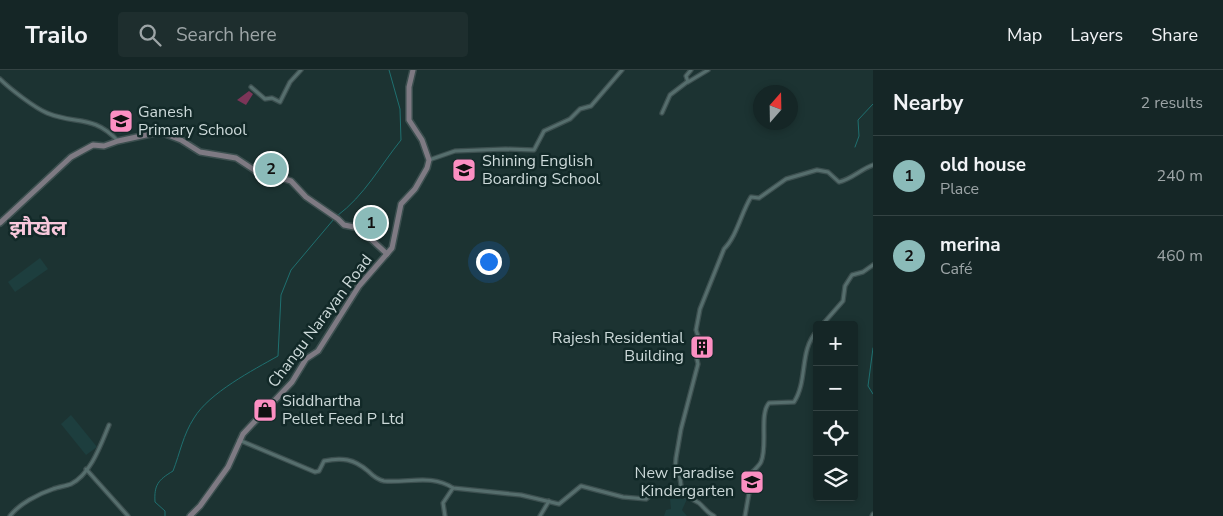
<!DOCTYPE html>
<meta charset="utf-8">
<style>
:root{--surface:#152626;--page:#1e2e2e;--text:#f1f3f6;--muted:#9da5a7;--line:#344343;--accent:#8bbbb9}
body{margin:0;font-family:"Nunito Sans","Noto Sans Devanagari",sans-serif;background:var(--page);color:var(--text)}
.controls{position:absolute;right:15px;bottom:15px;display:grid;overflow:hidden;border-radius:5px;box-shadow:0 2px 8px #0003}
.controls button{width:45px;height:45px;display:grid;place-items:center;padding:0;border:0;border-bottom:1px solid var(--line);background:var(--surface);color:var(--text);font:25px sans-serif}
.compass{position:absolute;left:753px;top:15px;width:45px;height:45px;border-radius:50%;background:var(--surface);box-shadow:0 2px 8px #0003;rotate:20deg}
.you{position:absolute;left:488px;top:191px;width:18px;height:18px;margin:-12px;border:4px solid #fff;border-radius:50%;background:#1a73e8;box-shadow:0 0 0 8px #1a73e833}
.badge{display:grid;place-items:center;width:32px;height:32px;border-radius:50%;background:var(--accent);color:#111;font-size:16px;font-weight:700}
.pin{position:absolute;translate:-50% -50%;border:2px solid #fff;box-shadow:0 1px 5px #0006}
.list{margin:0;padding:0;list-style:none}
h2{display:flex;justify-content:space-between;align-items:center;height:65px;margin:0;padding:0 20px;font-size:21px}
h2 small{font-size:16px;font-weight:400;color:var(--muted)}
.list li{display:grid;grid-template-columns:32px 1fr auto;gap:15px;align-items:center;box-sizing:border-box;height:80px;padding:0 20px;border-top:1px solid var(--line)}
.list b{display:block;font-size:19px;white-space:nowrap}
.list p{margin:0;font-size:16px;white-space:nowrap;color:var(--muted)}
.list em{font-size:16px;font-style:normal;color:var(--muted)}
.icon{flex:none;width:28px;height:28px;fill:none;stroke:currentColor;stroke-width:2;stroke-linecap:round;stroke-linejoin:round}
.map{position:relative;flex:none;width:873px;height:446px;overflow:hidden}
header{display:flex;align-items:center;gap:30px;box-sizing:border-box;height:70px;padding:0 25px;background:var(--surface);border-bottom:1px solid var(--line)}
header strong{font-size:24px}
nav{display:flex;gap:28px;margin-inline-start:auto;font-size:18px}
.search{width:350px;height:45px;background:var(--page);display:flex;align-items:center;gap:12px;box-sizing:border-box;padding:0 18px;border-radius:5px;color:var(--muted);font-size:19px}
main{display:flex}
aside{flex:1;background:var(--surface)}
.map>svg:first-child{display:block}
.built{fill:#1d3e3e}
.green{fill:#7c3558}
.lines{fill:none;stroke-linecap:round;stroke-linejoin:round}
.stream{stroke:#1f7070;stroke-width:1}
.street-casing{stroke:#3c4f4f;stroke-width:5.5}
.secondary-casing{stroke:#3c4f4f;stroke-width:8}
.street{stroke:#566e6d;stroke-width:3}
.secondary{stroke:#7e7a83;stroke-width:5}
.labels{text-anchor:middle;dominant-baseline:central;stroke-width:5;stroke-linejoin:round;paint-order:stroke}
.poi-label{font-size:16px;fill:#ccd9d9;stroke:#122928;text-anchor:start}
.street-label{font-size:16px;fill:#ccd9d9;stroke:#122928}
.district-label{font-size:21px;font-weight:bold;fill:#f8c8dc;stroke:#122928}
</style>
<header>
<strong>Trailo</strong>
<div class="search"><svg class="icon" aria-label="search" viewBox="0 0 24 24"><circle cx="10" cy="10" r="6"/><path d="M15 15l6 6"/></svg>Search here</div>
<nav><a>Map</a><a>Layers</a><a>Share</a></nav>
</header>
<main>
<div class="map">
<svg width="873" height="446" viewBox="0 0 873 446">
<rect width="100%" height="100%" fill="#1c3332"/>
<g class="built">
<polygon points="122,39 131,44 129,53 121,64 114,62 111,50 116,42"/>
<polygon points="452,95 475,95 476,105 453,107"/>
<polygon points="40,188 48,199 15,222 8,212"/>
<polygon points="71,345 97,377 86,385 61,354"/>
<polygon points="670,429 687,429 682,440 687,446 664,446 666,440 671,439"/>
</g>
<polygon class="green" points="249,21 253,24 246,35 237,30"/>
<g class="lines">
<g class="stream">
<polyline points="855,77 859,66 858,50 873,34"/>
<path d="M337,146c28,-21 43,-50 64,-76l-1,-31 -11,-39"/>
<polyline points="873,278 868,316 873,324"/>
<path d="M165,446v-5l-10,-9c-1,-17 3,-22 18,-31 7,-18 10,-36 21,-53 15,-25 59,-48 84,-62l3,-61 10,-25 43,-51"/>
</g>
<g class="street-casing">
<g id="street">
<polyline points="691,0 686,6 688,12 708,0"/>
<path d="M0,9c10,10 35,29 47,34 29,12 46,1 71,28"/>
<polyline points="251,17 265,29 272,28 280,32 290,12 301,0"/>
<polyline points="662,43 670,25 687,12"/>
<polyline points="429,90 455,81 506,79 534,80 544,61 570,49 580,39 591,36 622,0"/>
<polyline points="822,255 843,231 845,216 852,205 863,202 873,195"/>
<path d="M239,370l76,32 4,-1 5,-10c18,-4 30,-2 44,10 5,5 10,9 16,10 24,2 48,-7 69,7l68,7 38,9 22,-18 42,11 23,2 11,-9c16,2 28,4 42,13 6,5 8,10 15,13"/>
<polyline points="86,399 128,446"/>
<path d="M682,423l-2,-15 -5,-8 1,-12 5,-29 17,-65 -2,-9 3,-16 -3,-9 4,-21 24,-60c13,-13 17,-36 27,-52l8,1 27,-19 31,-9 11,2 11,10c13,-3 22,-13 34,-17"/>
<path d="M10,446c9,-12 28,-22 43,-27 5,-2 13,-3 18,-5 20,-10 30,-40 38,-59"/>
<polyline points="445,446 443,433 453,418"/>
<polyline points="540,446 549,431"/>
<path d="M745,446l4,-23 -4,-13c4,-6 13,-12 16,-18 7,-16 -2,-48 8,-59l25,-1c14,-21 5,-52 23,-71"/>
<polyline points="872,446 873,444"/>
</g>
</g>
<g class="secondary-casing">
<g id="secondary">
<polyline points="0,153 71,87 93,75 104,76 118,71 160,62 181,70 200,82 236,88 268,109 278,107 291,111 306,127 338,149 344,155 359,158 387,184"/>
<polyline points="190,446 200,436 228,397 243,364 292,312 306,289 318,281 359,216 392,178 401,134 415,119 427,98 429,90 422,70 409,50 409,17 413,0"/>
</g>
</g>
<use href="#street" class="street"/>
<use href="#secondary" class="secondary"/>
</g>
<defs>
<g id="school-square" transform="scale(1.25)"><rect x="-9" y="-9" width="18" height="18" rx="4" fill="#fc8fc2" stroke="#122928"/><path d="M0-5L7-2L0 1L-7-2ZM-4 1L0 2.5L4 1V4Q0 6-4 4Z" fill="#111"/></g>
<g id="building-square" transform="scale(1.25)"><rect x="-9" y="-9" width="18" height="18" rx="4" fill="#fc8fc2" stroke="#122928"/><path d="M-4-6H4V6H1V3H-1V6H-4ZM-2.5-4.3h1.7v1.8h-1.7ZM.8-4.3h1.7v1.8H.8ZM-2.5-1h1.7V.8h-1.7ZM.8-1h1.7V.8H.8Z" fill="#111"/></g>
<g id="shop-square" transform="scale(1.25)"><rect x="-9" y="-9" width="18" height="18" rx="4" fill="#fc8fc2" stroke="#122928"/><path d="M-5-2.5h2.3a2.7 3.5 0 0 1 5.4 0H5L5.5 6h-11ZM-1.5-2.5h3a1.5 2.3 0 0 0-3 0Z" fill="#111"/></g>
</defs>
<g fill-rule="evenodd">
<use href="#school-square" x="121" y="51"/>
<use href="#school-square" x="464" y="100"/>
<use href="#building-square" x="702" y="277"/>
<use href="#shop-square" x="265" y="340"/>
<use href="#school-square" x="752" y="412"/>
</g>
<g class="labels">
<g class="poi-label">
<text x="138" y="42">Ganesh<tspan x="138" dy="18">Primary School</tspan></text>
<text x="482" y="91">Shining English<tspan x="482" dy="18">Boarding School</tspan></text>
<text x="684" y="268" text-anchor="end">Rajesh Residential<tspan x="684" dy="18">Building</tspan></text>
<text x="282" y="331">Siddhartha<tspan x="282" dy="18">Pellet Feed P Ltd</tspan></text>
<text x="734" y="403" text-anchor="end">New Paradise<tspan x="734" dy="18">Kindergarten</tspan></text>
</g>
<g class="street-label">
<text transform="translate(320 251) rotate(-53)">Changu Narayan Road</text>
</g>
<g class="district-label">
<text x="38" y="158">झौखेल</text>
</g>
</g>
</svg>
<div class="controls">
<button>+</button>
<button>−</button>
<button><svg class="icon" aria-label="locate" viewBox="0 0 24 24"><circle cx="12" cy="12" r="6"/><path d="M12 2v4M12 18v4M2 12h4M18 12h4"/></svg></button>
<button><svg class="icon" aria-label="layers" viewBox="0 0 24 24"><path d="M12 4l9 5-9 5-9-5zM3 14l9 5 9-5"/></svg></button>
</div>
<svg class="compass" viewBox="-18 -18 36 36"><path d="M0-13l5 13h-10z" fill="#e53935"/><path d="M0 13l5-13h-10z" fill="#9da5a7"/></svg>
<div class="you"></div>
<div class="pin badge" style="left:371px;top:153px">1</div>
<div class="pin badge" style="left:271px;top:99px">2</div>
</div>
<aside>
<h2>Nearby<small>2 results</small></h2>
<ul class="list">
<li><span class="badge">1</span><div><b>old house</b><p>Place</p></div><em>240 m</em></li>
<li><span class="badge">2</span><div><b>merina</b><p>Café</p></div><em>460 m</em></li>
</ul>
</aside>
</main>
